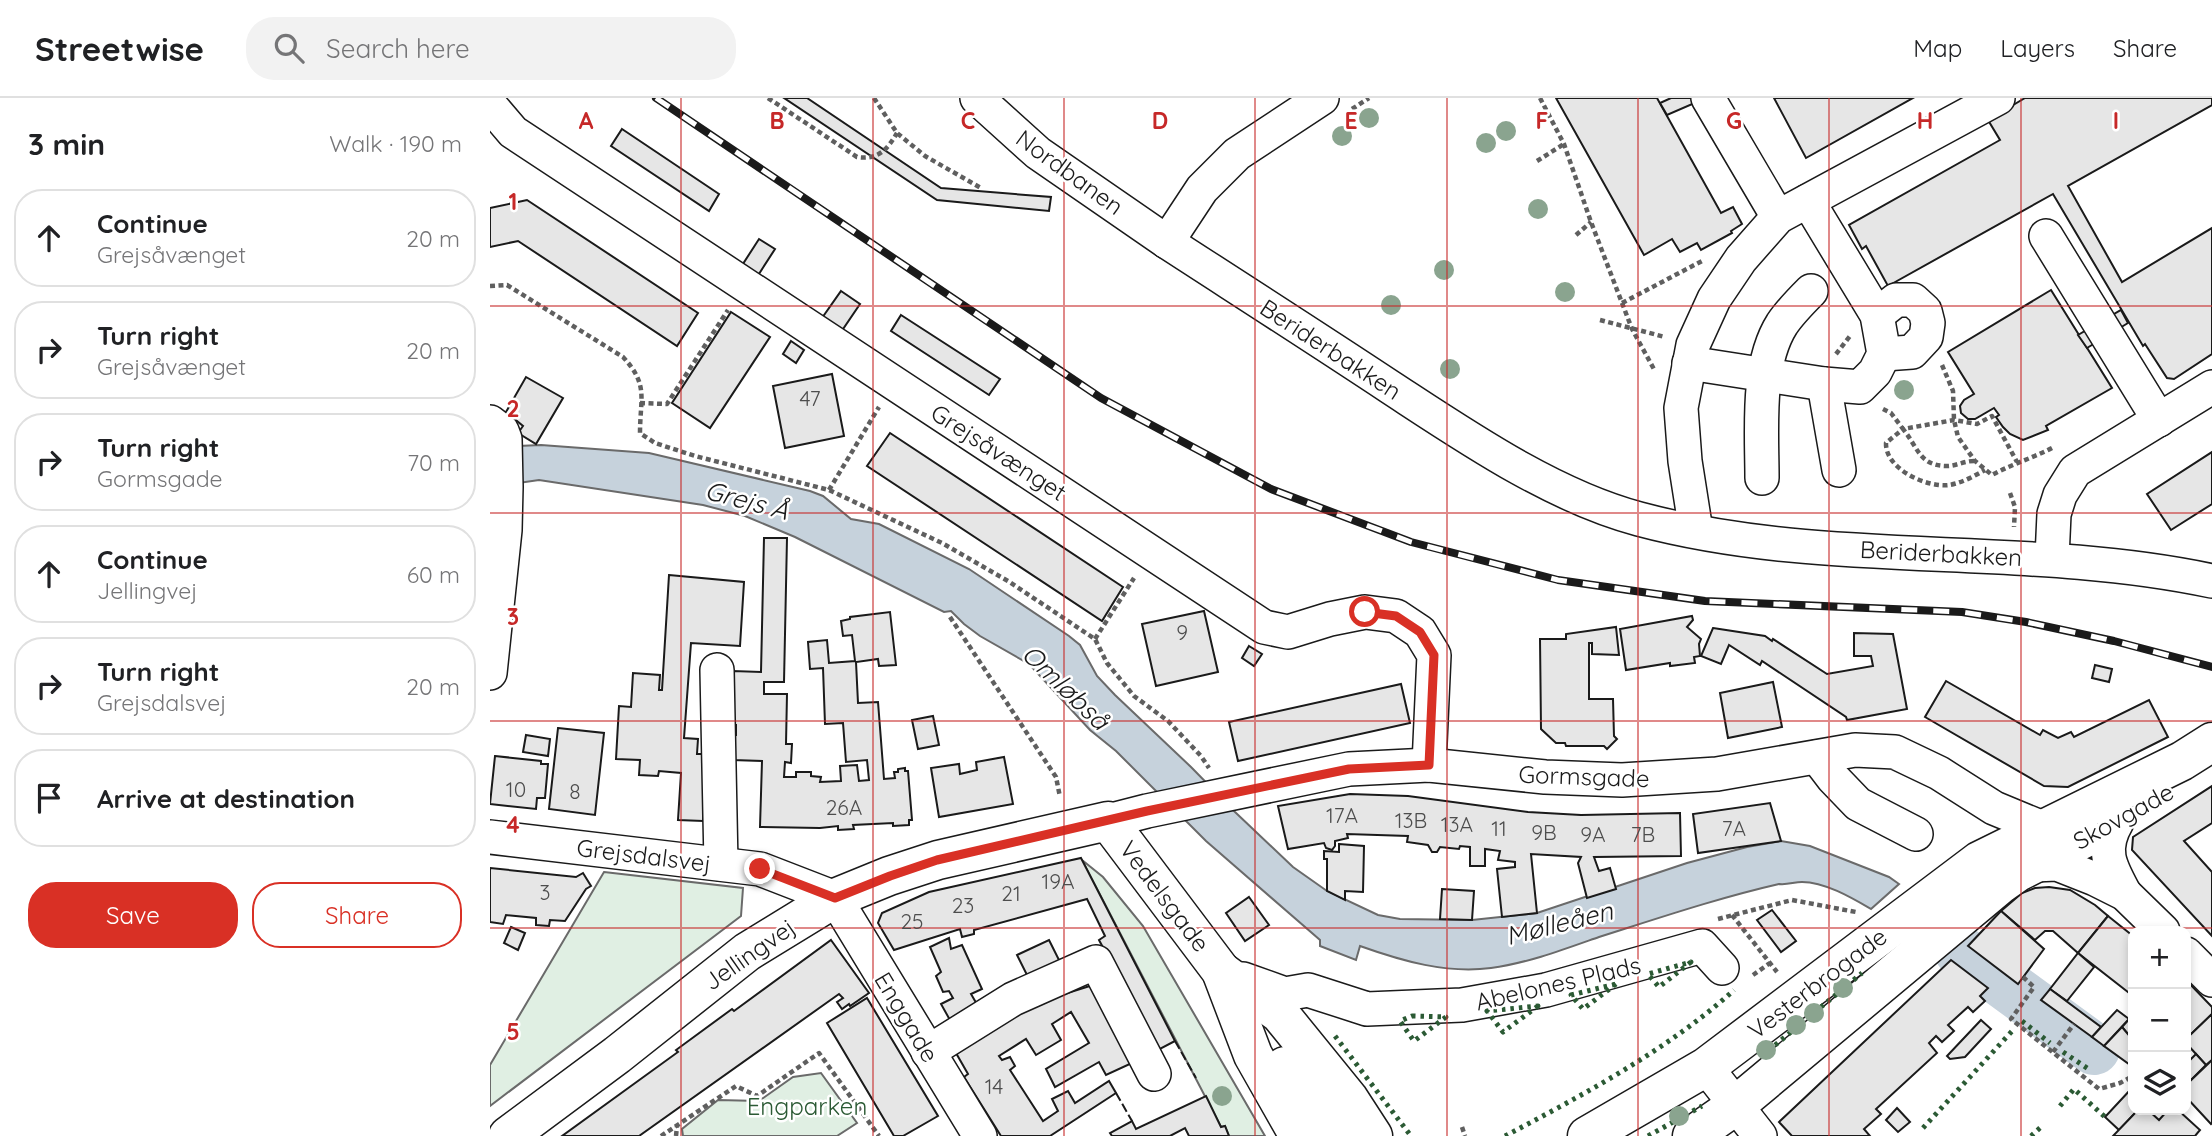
<!DOCTYPE html>
<meta charset="utf-8">
<style>
:root{--surface:#fff;--page:#f2f2f2;--text:#202124;--muted:#757577;--line:#e0e0e0;--accent:#d93025}
body{margin:0;font-family:Quicksand,sans-serif;background:var(--page);color:var(--text)}
.controls{position:absolute;right:21px;bottom:21px;display:grid;overflow:hidden;border-radius:14px;box-shadow:0 4px 10px #0003}
.controls button{width:63px;height:63px;display:grid;place-items:center;padding:0;border:0;border-bottom:2px solid var(--line);background:var(--surface);color:var(--text);font:35px sans-serif}
.stop{position:absolute;width:21px;height:21px;margin:-16px;border:5px solid #d93025;border-radius:50%;background:#fff}
.stop.end{background:#d93025;border-color:#fff;box-shadow:0 2px 7px #0008}
.list{margin:0;padding:0;list-style:none}
h2{display:flex;justify-content:space-between;align-items:center;height:91px;margin:0;padding:0 28px;font-size:30px}
h2 small{font-size:23px;font-weight:400;color:var(--muted)}
.list li{display:grid;grid-template-columns:46px 1fr auto;gap:21px;align-items:center;box-sizing:border-box;height:98px;margin:0 14px 14px;padding:0 14px;border:2px solid var(--line);border-radius:28px}
.list b{display:block;font-size:26px;white-space:nowrap}
.list p{margin:0;font-size:23px;white-space:nowrap;color:var(--muted)}
.list em{font-size:23px;font-style:normal;color:var(--muted)}
.actions{display:flex;gap:14px;padding:21px 28px}
.actions a{flex:1;padding:16px 0;border:2px solid var(--accent);border-radius:28px;text-align:center;font-size:24px;color:var(--accent)}
.actions .main{background:var(--accent);color:#fff}
.icon{flex:none;width:38px;height:38px;fill:none;stroke:currentColor;stroke-width:2;stroke-linecap:round;stroke-linejoin:round}
.map{position:relative;flex:none;width:1722px;height:1038px;overflow:hidden}
header{display:flex;align-items:center;gap:42px;box-sizing:border-box;height:98px;padding:0 35px;background:var(--surface);border-bottom:2px solid var(--line)}
header strong{font-size:33px}
nav{display:flex;gap:38px;margin-inline-start:auto;font-size:24px}
.search{width:490px;height:63px;background:var(--page);display:flex;align-items:center;gap:18px;box-sizing:border-box;padding:0 24px;border-radius:28px;color:var(--muted);font-size:26px}
main{display:flex}
aside{flex:1;background:var(--surface)}
.map>svg:first-child{display:block}
.green{fill:#e0efe3;stroke:#6a6a6a;stroke-width:2}
.water{fill:#c6d2dc;stroke:#6a6a6a;stroke-width:2}
.lines{fill:none;stroke-linecap:round;stroke-linejoin:round}
.river{stroke:#c6d2dc;stroke-width:52}
.building{fill:#e6e6e6;stroke:#1a1a1a;stroke-width:2}
.minor-casing{stroke:#1a1a1a;stroke-width:36}
.major-casing{stroke:#1a1a1a;stroke-width:41}
.path{stroke:#5f5f5f;stroke-width:4.5;stroke-dasharray:5 3.5;stroke-linecap:butt}
.minor{stroke:#fff;stroke-width:33}
.major{stroke:#fff;stroke-width:38}
.rail-casing{stroke:#1a1a1a;stroke-width:8}
.rail{stroke:#fff;stroke-width:5;stroke-dasharray:16;stroke-linecap:butt}
.hedge{stroke:#2b5a34;stroke-width:5;stroke-dasharray:3.5 5;stroke-linecap:butt}
.fence{stroke:#1a1a1a;stroke-width:2;stroke-dasharray:9 3.5;stroke-linecap:butt}
.tree{fill:#8aa48f}
.route{stroke:#d93025;stroke-width:9}
.grid{fill:none;stroke:#c62828;stroke-width:2;stroke-opacity:0.55}
.labels{text-anchor:middle;dominant-baseline:central;stroke-width:5;stroke-linejoin:round;paint-order:stroke}
.number-label{font-size:21px;fill:#4d4d4d}
.street-label{font-size:24px;fill:#1a1a1a;stroke:#fff}
.park-label{font-size:24px;fill:#2b5a34;stroke:#fff}
.water-label{font-size:26px;font-style:italic;fill:#1a1a1a;stroke:#fff}
.grid-label{font-size:23px;text-anchor:middle;font-weight:bold;fill:#c62828;stroke:#fff;stroke-width:5;stroke-linejoin:round;paint-order:stroke}
</style>
<header>
<strong>Streetwise</strong>
<div class="search"><svg class="icon" aria-label="search" viewBox="0 0 24 24"><circle cx="10" cy="10" r="6"/><path d="M15 15l6 6"/></svg>Search here</div>
<nav><a>Map</a><a>Layers</a><a>Share</a></nav>
</header>
<main>
<aside>
<h2>3 min<small>Walk · 190 m</small></h2>
<ul class="list">
<li><svg class="icon" aria-label="ahead" viewBox="0 0 24 24"><path d="M12 20V5M6 11l6-6 6 6"/></svg><div><b>Continue</b><p>Grejsåvænget</p></div><em>20 m</em></li>
<li><svg class="icon" aria-label="right" viewBox="0 0 24 24"><path d="M7 20v-9h11M14 6l5 5-5 5"/></svg><div><b>Turn right</b><p>Grejsåvænget</p></div><em>20 m</em></li>
<li><svg class="icon" aria-label="right" viewBox="0 0 24 24"><path d="M7 20v-9h11M14 6l5 5-5 5"/></svg><div><b>Turn right</b><p>Gormsgade</p></div><em>70 m</em></li>
<li><svg class="icon" aria-label="ahead" viewBox="0 0 24 24"><path d="M12 20V5M6 11l6-6 6 6"/></svg><div><b>Continue</b><p>Jellingvej</p></div><em>60 m</em></li>
<li><svg class="icon" aria-label="right" viewBox="0 0 24 24"><path d="M7 20v-9h11M14 6l5 5-5 5"/></svg><div><b>Turn right</b><p>Grejsdalsvej</p></div><em>20 m</em></li>
<li><svg class="icon" aria-label="arrive" viewBox="0 0 24 24"><path d="M6 21V4h12l-3 4 3 4H6"/></svg><div><b>Arrive at destination</b></div></li>
</ul>
<div class="actions"><a class="main">Save</a><a>Share</a></div>
</aside>
<div class="map">
<svg width="1722" height="1038" viewBox="0 0 1722 1038">
<rect width="100%" height="100%" fill="#fff"/>
<g class="green">
<polygon points="592,762 613,779 653,828 775,1038 739,1038 735,1028 731,1029"/>
<polygon points="114,774 253,790 251,818 0,1008 0,967"/>
<polygon points="331,975 367,1025 347,1038 193,1038 192,1031 228,1002 269,1003 303,979"/>
</g>
<path class="water" d="M51,347l108,8 161,38 13,5 28,23 28,5 90,45 100,67 11,9 17,31 18,19 76,72 44,45 58,55 34,24 51,24 22,4 72,1 65,-7 150,-50 60,-16 34,-6 29,5 79,31 10,7 -28,25c-19,-11 -46,-27 -69,-27 -8,0 -14,3 -23,2 -61,14 -120,34 -180,53 -34,12 -71,26 -108,31 -44,6 -89,-7 -131,-22l-4,14 -36,-14v-6l-114,-99 -90,-90 -26,-21 -61,-66 -49,-28 -16,-12 -13,-13 -7,1 -149,-75 -50,-21 -42,-11 -164,-25 -49,7 28,-41z"/>
<g class="lines">
<polyline class="river" points="1470,853 1604,951"/>
</g>
<g class="building">
<polygon points="294,0 317,0 451,90 561,99 559,113 447,102"/>
<polygon points="1066,0 1167,0 1231,115 1243,109 1252,126 1241,133 1242,135 1211,152 1207,145 1190,154 1182,141 1154,157"/>
<polygon points="1181,0 1216,0 1177,17 1170,5"/>
<polygon points="1284,0 1423,0 1316,60"/>
<polygon points="1535,0 1722,0 1722,7 1578,88 1632,184 1722,130 1722,256 1684,281 1677,280 1655,246 1653,248 1563,96 1398,188 1376,148 1372,151 1359,127 1510,42 1498,22"/>
<polygon points="132,31 229,96 219,113 121,48"/>
<polygon points="37,102 208,215 187,248 28,143 0,149 0,110"/>
<polygon points="269,141 285,151 267,179 251,169"/>
<polygon points="1561,192 1622,290 1556,328 1558,332 1533,342 1520,336 1513,329 1506,319 1509,317 1504,310 1485,321 1478,321 1471,315 1470,308 1474,302 1484,296 1458,254"/>
<polygon points="351,193 370,206 351,234 332,220"/>
<polygon points="1631,212 1638,225 1597,250 1588,237"/>
<polygon points="241,214 280,239 220,330 182,305"/>
<polygon points="411,217 510,281 499,297 401,233"/>
<polygon points="301,243 314,252 306,265 293,256"/>
<polygon points="342,276 354,338 295,350 283,288"/>
<polygon points="36,279 73,300 46,346 28,335 33,328 16,314"/>
<polygon points="400,335 633,489 612,523 377,368"/>
<polygon points="1722,354 1722,406 1681,432 1657,396"/>
<polygon points="274,440 297,440 294,584 274,584 274,596 297,596 296,646 302,646 301,665 295,664 294,679 306,679 306,674 321,674 321,678 331,679 330,684 351,683 350,668 367,667 369,683 379,682 377,662 356,664 353,625 335,626 333,570 320,571 318,544 337,542 339,565 365,563 362,537 353,538 351,523 360,521 360,519 400,514 406,567 389,568 388,561 366,564 368,605 388,604 394,681 405,680 404,674 408,674 408,671 415,670 415,673 418,673 422,722 419,722 419,727 403,728 403,725 363,727 364,731 348,732 348,728 330,730 270,729 272,663 243,662 243,637 246,637 246,627 240,627 243,573 271,574"/>
<polygon points="179,477 254,484 250,548 201,545 194,640 208,641 207,656 217,656 213,723 188,722 191,675 169,673 168,678 149,677 150,662 126,661 129,608 141,609 143,575 170,577 169,592 172,592"/>
<polygon points="714,513 728,574 666,588 652,526"/>
<polygon points="1202,518 1203,522 1197,529 1211,541 1209,546 1210,558 1204,559 1205,565 1180,568 1180,565 1136,572 1130,531"/>
<polygon points="1126,529 1129,557 1102,556 1102,545 1099,545 1099,601 1123,601 1124,638 1127,641 1117,651 1114,648 1076,648 1075,645 1066,645 1051,631 1050,541 1076,541 1076,536"/>
<polygon points="1223,530 1275,538 1282,543 1283,541 1337,576 1383,568 1381,558 1364,558 1364,535 1403,536 1417,611 1357,622 1356,619 1272,563 1270,567 1239,547 1231,566 1211,558"/>
<polygon points="759,548 772,556 764,568 752,560"/>
<polygon points="1605,567 1622,571 1619,584 1602,580"/>
<polygon points="1456,583 1550,637 1553,632 1568,640 1581,634 1584,639 1659,602 1678,639 1578,689 1554,688 1435,619"/>
<polygon points="1283,584 1292,629 1238,640 1230,595"/>
<polygon points="911,586 920,625 748,663 739,624"/>
<polygon points="443,618 449,647 428,651 422,622"/>
<polygon points="68,630 114,635 105,717 59,711"/>
<polygon points="36,637 60,641 58,658 33,654"/>
<polygon points="5,658 51,663 51,666 58,666 55,700 47,700 46,711 0,706"/>
<polygon points="514,659 523,706 449,719 441,670 469,666 470,676 487,672 486,664"/>
<polygon points="1722,688 1722,725 1694,743 1722,774 1722,838 1642,752 1643,739"/>
<polygon points="860,696 918,698 1038,714 1091,717 1190,715 1191,758 1104,759 1109,773 1120,770 1126,791 1097,800 1088,765 1091,759 1041,756 1047,815 1012,819 1007,771 1025,769 1025,764 1008,762 1010,753 995,751 995,768 980,768 980,749 970,748 969,751 950,749 947,754 942,754 938,747 917,744 918,738 857,736 858,740 845,743 845,748 842,752 836,750 834,745 798,751 788,708"/>
<polygon points="1280,705 1291,743 1208,755 1203,716"/>
<polygon points="849,746 874,748 873,794 855,793 855,802 837,793 837,761 834,761 834,753 849,754"/>
<polygon points="591,760 685,943 668,952 609,842 615,838 597,801 484,832 484,836 472,839 470,831 404,852 388,825 392,815 439,794"/>
<polygon points="0,770 86,779 93,775 101,788 96,791 75,823 60,822 59,828 46,827 46,820 16,817 13,826 0,824"/>
<polygon points="1559,789 1580,792 1605,807 1618,818 1588,855 1563,833 1555,833 1545,842 1511,813 1532,795 1545,790"/>
<polygon points="952,791 984,793 982,822 950,821"/>
<polygon points="759,799 779,827 755,843 736,815"/>
<polygon points="1282,812 1306,843 1291,854 1267,822"/>
<polygon points="1511,813 1554,851 1528,886 1478,848"/>
<polygon points="1618,818 1643,838 1643,898 1588,855"/>
<polygon points="21,829 35,835 28,852 14,845"/>
<polygon points="459,840 461,851 472,847 492,891 481,896 492,915 465,931 451,906 463,900 459,893 453,894 446,878 451,874 440,849"/>
<polygon points="341,842 379,895 360,908 359,906 352,911 347,904 353,900 349,896 149,1038 72,1038 188,954 186,952 242,911 244,913"/>
<polygon points="559,842 570,864 538,879 527,857"/>
<polygon points="1588,855 1604,869 1577,903 1560,891"/>
<polygon points="1461,862 1498,890 1490,898 1495,903 1483,914 1478,909 1458,927 1464,933 1452,944 1446,938 1439,945 1447,955 1386,1011 1391,1016 1374,1031 1380,1038 1302,1038 1289,1024"/>
<polygon points="1696,882 1722,909 1722,916 1696,941"/>
<polygon points="603,887 642,965 616,977 609,964 565,989 556,971 599,945 581,914 562,926 571,942 546,957 536,941 509,958 512,962 520,959 525,968 520,972 553,1023 568,1013 562,1001 578,993 585,1005 619,983 626,995 560,1038 511,1038 474,979 478,976 462,948 514,915"/>
<polygon points="1560,891 1611,929 1602,939 1551,902"/>
<polygon points="377,900 448,1018 413,1038 404,1038 337,925"/>
<polygon points="1627,912 1639,921 1614,948 1602,939"/>
<polygon points="1722,916 1722,962 1716,967 1696,945 1696,941"/>
<polygon points="1643,917 1643,942 1632,929"/>
<polygon points="1491,922 1501,931 1475,959 1460,961 1457,958"/>
<polygon points="1632,929 1643,942 1643,969 1614,948"/>
<polygon points="1696,956 1701,961 1706,956 1716,967 1696,987"/>
<polygon points="1722,962 1722,1025 1721,1026 1696,999 1696,987"/>
<polygon points="1642,990 1643,1012 1648,1012 1629,1032 1615,1019"/>
<polygon points="716,998 731,1029 735,1028 739,1038 699,1038 695,1030 680,1038 622,1038 620,1035 642,1023 646,1031"/>
<polygon points="1407,1010 1420,1024 1408,1034 1396,1022"/>
<polygon points="1648,1012 1658,1012 1669,1022 1678,1012 1688,1012 1710,1032 1705,1038 1623,1038"/>
</g>
<g class="lines">
<g class="minor-casing">
<g id="minor">
<polyline points="487,0 548,55 677,144"/>
<path d="M832,0l-85,56 -35,35 -35,53c74,48 149,96 223,145 75,49 162,109 249,132 187,50 384,22 573,62"/>
<polyline points="1218,0 1288,119"/>
<polyline points="0,7 23,34 774,529 798,534 840,521 875,514 906,518 930,534 944,557 939,667"/>
<polyline points="1556,138 1669,322"/>
<polyline points="1387,217 1406,202 1423,202 1435,213 1438,225 1436,239 1422,254 1394,256"/>
<polyline points="1199,265 1334,286 1370,289 1385,274 1394,256 1387,217 1318,103"/>
<polyline points="1334,286 1349,372"/>
<polyline points="0,324 12,333 15,341 16,389 15,432 0,575"/>
<path d="M1272,380c0,-48 -6,-113 20,-154 8,-12 19,-23 29,-33"/>
<polyline points="1206,433 1195,363 1191,310 1203,247 1224,201 1251,161 1288,119 1508,0"/>
<polyline points="1562,460 1564,416 1570,397 1585,373 1722,289"/>
<polyline points="227,572 231,766"/>
<polyline points="1327,659 1343,680 1368,706 1426,736"/>
<polyline points="618,723 657,713 859,671 939,667 1055,679 1132,682 1227,676 1365,652 1405,654 1449,675 1504,710 1555,731"/>
<path d="M1627,724c-17,29 -6,46 8,72"/>
<polyline points="0,739 270,771 345,800 490,1038"/>
<polyline points="1543,767 1567,766 1605,781 1635,796 1673,833"/>
<polyline points="1696,856 1722,882"/>
<polyline points="753,881 795,896 818,892 877,911 972,907 1056,892 1212,848 1232,870"/>
<polyline points="438,954 523,901 606,864 664,976"/>
<polyline points="1216,969 1270,1038"/>
</g>
</g>
<g class="major-casing">
<g id="major">
<polyline points="731,873 790,916 859,1001 883,1038"/>
<polyline points="795,968 843,1038"/>
<polyline points="18,1038 127,957 257,854 345,800 399,778 448,762 618,723 731,873 763,957 809,1038"/>
<polyline points="1097,1038 1216,969 1489,763 1692,663 1722,644"/>
<polyline points="1202,1038 1245,1008 1511,786 1528,774 1595,740"/>
</g>
</g>
<g class="path">
<path d="M278,0l89,59c21,3 30,-7 40,-24"/>
<polyline points="384,0 407,35 435,58 491,90"/>
<polyline points="1050,0 1074,46 1101,124 1142,231 1165,273"/>
<polyline points="862,11 879,0"/>
<polyline points="1047,63 1074,46"/>
<polyline points="1086,137 1101,124"/>
<path d="M0,188l17,-1 116,72c26,28 17,41 17,76l15,10 40,13 134,34 113,53 66,38 87,58 12,24 27,33 34,25 33,35 8,12"/>
<polyline points="1132,205 1212,163"/>
<polyline points="1110,222 1175,239"/>
<polyline points="1346,256 1360,238"/>
<path d="M1452,267l11,26 1,29 4,17 17,24 17,14c20,-11 41,-17 62,-28"/>
<polyline points="150,305 177,306 238,212"/>
<polyline points="1393,311 1401,315 1413,331 1464,322 1487,326 1502,318 1527,364"/>
<path d="M1484,363c-10,0 -18,5 -27,5 -28,0 -29,-19 -44,-37l-17,14c-1,26 41,45 63,42 13,-2 25,-9 36,-15"/>
<polyline points="339,392 389,309"/>
<polyline points="1520,395 1525,409 1524,429"/>
<polyline points="460,519 566,679 570,699"/>
<polyline points="605,541 644,480"/>
<polyline points="1242,817 1287,874"/>
<polyline points="1228,821 1302,802 1366,814"/>
<polyline points="1263,877 1280,865"/>
<polyline points="1533,879 1544,889 1521,921 1609,991 1630,985 1643,978"/>
<polyline points="1563,954 1584,926"/>
<polyline points="972,1029 975,1038"/>
<polyline points="171,1038 246,988 267,998 329,955 389,1038"/>
<polyline points="186,1038 187,1028"/>
</g>
<use href="#minor" class="minor"/>
<use href="#major" class="major"/>
<g class="rail-casing">
<polyline id="rail" points="166,0 611,300 781,391 921,444 1068,482 1215,503 1472,514 1536,524 1624,543 1722,569"/>
</g>
<use href="#rail" class="rail"/>
<g class="hedge">
<polygon points="1201,864 1169,889 1158,876"/>
<polygon points="1126,886 1093,911 1081,897"/>
<polygon points="1048,908 1013,934 997,913"/>
<polygon points="922,918 956,919 924,943 910,923"/>
<polyline points="1532,923 1560,945"/>
<polyline points="845,938 921,1038"/>
<polyline points="1573,954 1600,972"/>
<polyline points="1272,958 1372,875"/>
<polyline points="1570,1008 1584,991 1615,1019"/>
<polyline points="1433,1030 1524,931"/>
<path d="M1015,1038c78,-41 164,-87 229,-146"/>
<polyline points="1158,1038 1212,1008"/>
<polyline points="1541,1038 1551,1029"/>
</g>
<g class="fence">
<polyline points="685,943 706,980"/>
<polyline points="626,995 642,1023"/>
</g>
</g>
<g class="tree">
<circle cx="879" cy="20" r="10"/>
<circle cx="1016" cy="33" r="10"/>
<circle cx="852" cy="38" r="10"/>
<circle cx="996" cy="45" r="10"/>
<circle cx="1048" cy="111" r="10"/>
<circle cx="954" cy="172" r="10"/>
<circle cx="1075" cy="194" r="10"/>
<circle cx="901" cy="207" r="10"/>
<circle cx="960" cy="271" r="10"/>
<circle cx="1414" cy="292" r="10"/>
<circle cx="1353" cy="890" r="10"/>
<circle cx="1324" cy="915" r="10"/>
<circle cx="1306" cy="927" r="10"/>
<circle cx="1276" cy="952" r="10"/>
<circle cx="732" cy="998" r="10"/>
<circle cx="1189" cy="1018" r="10"/>
</g>
<g class="lines">
<polyline class="route" points="270,771 345,800 400,778 447,762 657,713 859,671 939,667 944,557 930,534 906,518 875,514"/>
</g>
<path class="grid" d="M191,0v1038M383,0v1038M574,0v1038M765,0v1038M957,0v1038M1148,0v1038M1339,0v1038M1531,0v1038M0,208h1722M0,415h1722M0,623h1722M0,830h1722"/>
<g class="labels">
<g class="number-label">
<text x="320" y="300">47</text>
<text x="692" y="534">9</text>
<text x="26" y="691">10</text>
<text x="85" y="693">8</text>
<text x="354" y="709">26A</text>
<text x="852" y="717">17A</text>
<text x="921" y="722">13B</text>
<text x="967" y="726">13A</text>
<text x="1009" y="730">11</text>
<text x="1244" y="730">7A</text>
<text x="1054" y="734">9B</text>
<text x="1103" y="736">9A</text>
<text x="1153" y="736">7B</text>
<text x="568" y="783">19A</text>
<text x="55" y="794">3</text>
<text x="521" y="795">21</text>
<text x="473" y="807">23</text>
<text x="422" y="823">25</text>
<text x="504" y="988">14</text>
</g>
<g class="street-label">
<text transform="translate(580 74) rotate(36)">Nordbanen</text>
<text transform="translate(841 251) rotate(33)">Beriderbakken</text>
<text transform="translate(509 354) rotate(33)">Grejsåvænget</text>
<text transform="translate(1451 455) rotate(3)">Beriderbakken</text>
<text transform="translate(1094 678) rotate(2)">Gormsgade</text>
<text transform="translate(1633 718) rotate(-29)">Skovgade</text>
<text transform="translate(154 757) rotate(7)">Grejsdalsvej</text>
<text transform="translate(675 798) rotate(53)">Vedelsgade</text>
<text transform="translate(259 856) rotate(-35)">Jellingvej</text>
<text transform="translate(1068 885) rotate(-13)">Abelones Plads</text>
<text transform="translate(1327 885) rotate(-37)">Vesterbrogade</text>
<text transform="translate(417 919) rotate(59)">Enggade</text>
</g>
<g class="park-label">
<text x="317" y="1008">Engparken</text>
</g>
<g class="water-label">
<text transform="translate(257 402) rotate(15)">Grejs Å</text>
<text transform="translate(576 589) rotate(44)">Omløbså</text>
<text transform="translate(1069 825) rotate(-14)">Mølleåen</text>
</g>
</g>
<g class="grid-label">
<text x="96" y="31">A</text>
<text x="287" y="31">B</text>
<text x="478" y="31">C</text>
<text x="670" y="31">D</text>
<text x="861" y="31">E</text>
<text x="1052" y="31">F</text>
<text x="1244" y="31">G</text>
<text x="1435" y="31">H</text>
<text x="1626" y="31">I</text>
<text x="23" y="112">1</text>
<text x="23" y="319">2</text>
<text x="23" y="527">3</text>
<text x="23" y="735">4</text>
<text x="23" y="942">5</text>
</g>
</svg>
<div class="controls">
<button>+</button>
<button>−</button>
<button><svg class="icon" aria-label="layers" viewBox="0 0 24 24"><path d="M12 4l9 5-9 5-9-5zM3 14l9 5 9-5"/></svg></button>
</div>
<div class="stop" style="left:875px;top:514px"></div>
<div class="stop end" style="left:270px;top:771px"></div>
</div>
</main>
